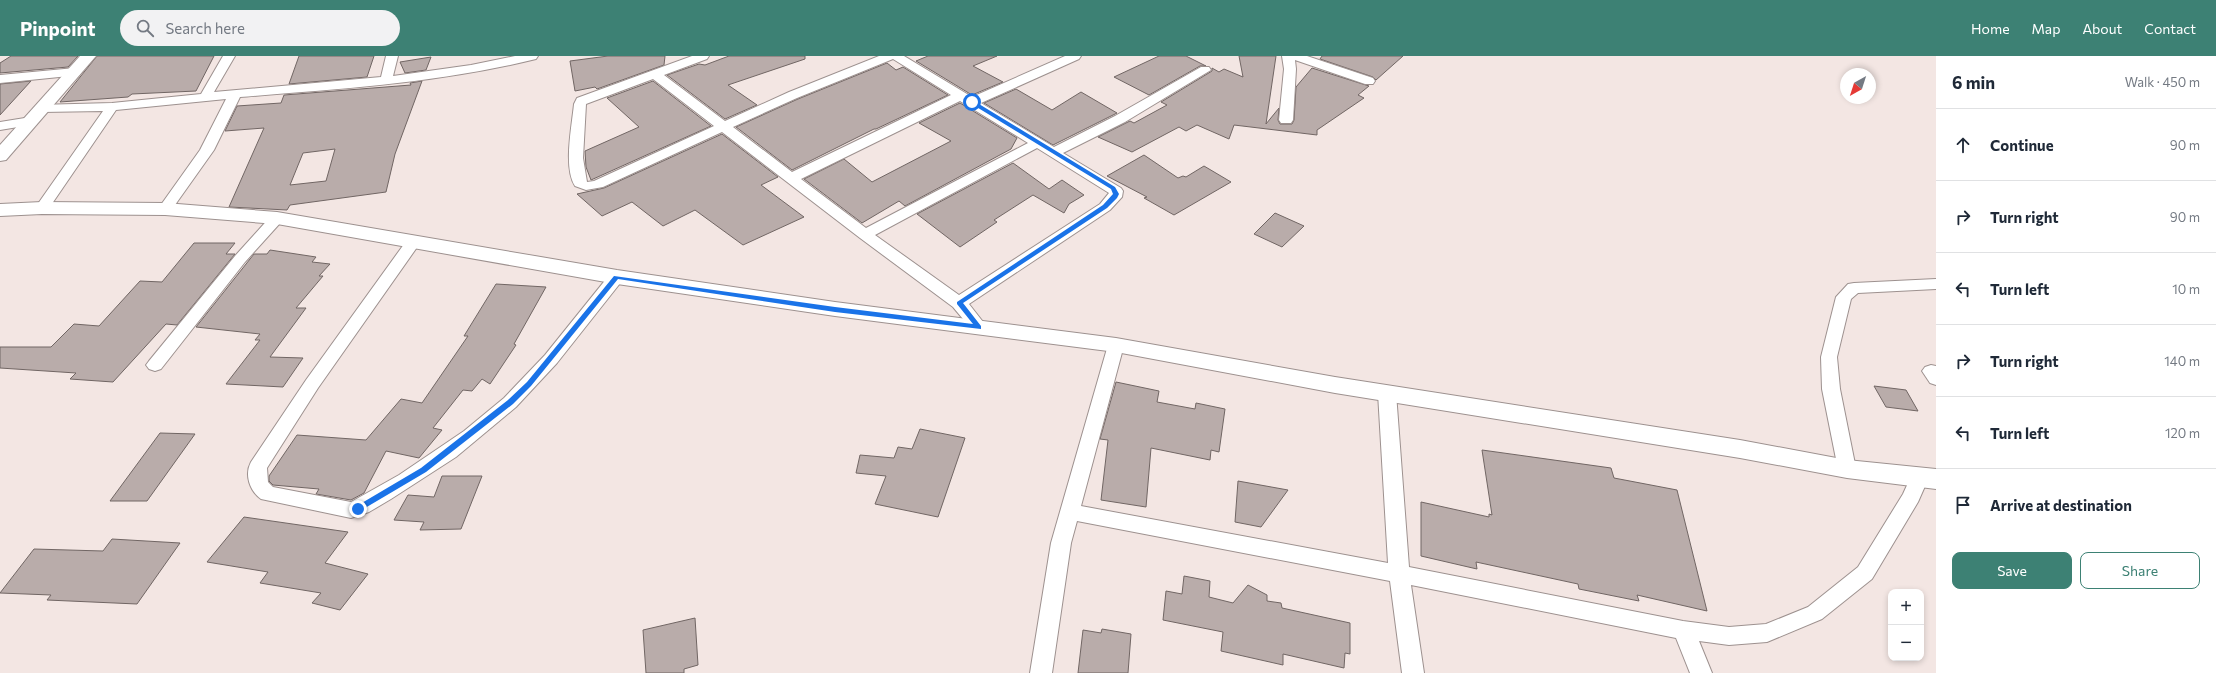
<!DOCTYPE html>
<meta charset="utf-8">
<style>
:root{--surface:#fff;--page:#f2f2f3;--text:#1f2937;--muted:#747a83;--line:#e0e1e3;--accent:#3d8174}
body{margin:0;font-family:Commissioner,sans-serif;background:var(--page);color:var(--text)}
.controls{position:absolute;right:12px;bottom:12px;display:grid;overflow:hidden;border-radius:8px;box-shadow:0 2px 6px #0003}
.controls button{width:36px;height:36px;display:grid;place-items:center;padding:0;border:0;border-bottom:1px solid var(--line);background:var(--surface);color:var(--text);font:20px sans-serif}
.compass{position:absolute;left:1840px;top:12px;width:36px;height:36px;border-radius:50%;background:var(--surface);box-shadow:0 2px 6px #0003;rotate:219deg}
.stop{position:absolute;width:12px;height:12px;margin:-9px;border:3px solid #1a73e8;border-radius:50%;background:#fff}
.stop.end{background:#1a73e8;border-color:#fff;box-shadow:0 1px 4px #0008}
.list{margin:0;padding:0;list-style:none}
h2{display:flex;justify-content:space-between;align-items:center;height:52px;margin:0;padding:0 16px;font-size:17px}
h2 small{font-size:13px;font-weight:400;color:var(--muted)}
.list li{display:grid;grid-template-columns:26px 1fr auto;gap:12px;align-items:center;box-sizing:border-box;height:72px;padding:0 16px;border-top:1px solid var(--line)}
.list b{display:block;font-size:15px;white-space:nowrap}
.list em{font-size:13px;font-style:normal;color:var(--muted)}
.actions{display:flex;gap:8px;padding:12px 16px}
.actions a{flex:1;padding:9px 0;border:1px solid var(--accent);border-radius:8px;text-align:center;font-size:14px;color:var(--accent)}
.actions .main{background:var(--accent);color:#fff}
.icon{flex:none;width:22px;height:22px;fill:none;stroke:currentColor;stroke-width:2;stroke-linecap:round;stroke-linejoin:round}
.map{position:relative;flex:none;width:1936px;height:617px;overflow:hidden}
header{display:flex;align-items:center;gap:24px;box-sizing:border-box;height:56px;padding:0 20px;background:var(--accent);color:#fff}
header strong{font-size:19px}
nav{display:flex;gap:22px;margin-inline-start:auto;font-size:14px}
.search{width:280px;height:36px;background:var(--page);display:flex;align-items:center;gap:10px;box-sizing:border-box;padding:0 14px;border-radius:22px;color:var(--muted);font-size:15px}
main{display:flex}
aside{flex:1;background:var(--surface)}
.map>svg:first-child{display:block}
.building{fill:#b9acaa;stroke:#716664;fill-rule:evenodd}
.lines{fill:none;stroke-linecap:round;stroke-linejoin:round}
.street-casing{stroke:#9d918f;stroke-width:2}
.secondary-casing{stroke:#9d918f;stroke-width:2}
.street{fill:#fff;fill-rule:evenodd}
.secondary{fill:#fff;fill-rule:evenodd}
.route{fill:#1a73e8}
</style>
<header>
<strong>Pinpoint</strong>
<div class="search"><svg class="icon" aria-label="search" viewBox="0 0 24 24"><circle cx="10" cy="10" r="6"/><path d="M15 15l6 6"/></svg>Search here</div>
<nav><a>Home</a><a>Map</a><a>About</a><a>Contact</a></nav>
</header>
<main>
<div class="map">
<svg width="1936" height="617" viewBox="0 0 1936 617">
<rect width="100%" height="100%" fill="#f3e6e3"/>
<g class="building">
<polygon points="11,0 78,0 68,11 0,17 0,7"/>
<polygon points="97,0 214,0 196,35 132,38 128,41 60,46"/>
<polygon points="299,0 374,0 367,21 289,28"/>
<polygon points="608,0 665,0 664,9 597,33 595,31 575,35 570,5"/>
<polygon points="729,0 805,0 805,3 728,29 757,49 725,63 667,19 699,8 705,9"/>
<polygon points="928,0 997,0 973,10 1003,26 972,39 916,5"/>
<polygon points="1159,0 1186,0 1206,10 1200,10 1149,39 1114,21"/>
<polygon points="1239,0 1276,0 1266,68 1279,52 1278,64 1280,68 1292,68 1294,64 1296,31 1312,12 1369,30 1358,39 1364,42 1317,74 1317,79 1234,69 1229,83 1197,69 1186,75 1179,71 1132,96 1098,81 1130,65 1134,67 1167,49 1161,46 1212,15 1212,12 1219,16 1224,13 1243,21"/>
<polygon points="1322,0 1403,0 1376,24 1373,21 1320,3"/>
<polygon points="431,1 426,14 405,17 400,6"/>
<polygon points="887,7 896,14 903,11 948,39 876,73 874,73 792,114 736,71 798,43"/>
<polygon points="31,25 0,59 0,28"/>
<path d="M422,25l-27,73 -9,38 -96,13 -3,5 -58,-3 35,-79 -39,3 12,-25 44,-3 3,-8 127,-10 -1,-2zM335,93l-9,32 -36,4 13,-32z"/>
<polygon points="653,25 711,70 591,124 586,111 585,95 639,71 607,42"/>
<polygon points="1016,33 1052,54 1081,36 1117,57 1053,89 984,47"/>
<polygon points="960,47 1017,82 1011,93 905,150 899,145 862,167 804,123 844,103 872,126 951,85 919,67"/>
<polygon points="722,78 778,121 761,129 804,161 743,189 695,154 663,170 632,146 602,160 577,138 604,132"/>
<polygon points="1144,99 1178,122 1183,120 1186,121 1204,110 1231,126 1174,159 1144,142 1147,141 1107,120"/>
<polygon points="1013,107 1049,133 1062,124 1084,139 1069,148 1064,157 1033,139 994,164 997,166 960,191 917,158"/>
<polygon points="1275,157 1304,170 1282,191 1254,178"/>
<polygon points="194,187 235,187 226,198 235,198 177,269 166,268 113,326 70,323 76,317 0,312 0,291 51,291 74,268 99,270 140,225 162,226"/>
<polygon points="270,194 316,201 312,206 330,208 319,220 323,220 296,252 306,252 270,301 303,302 283,331 226,328 260,284 255,284 260,278 196,271 254,198 267,198"/>
<polygon points="496,228 546,231 514,288 516,289 490,328 482,323 472,335 463,334 433,372 442,374 419,402 386,395 364,437 351,444 316,438 319,433 273,429 269,425 269,420 297,379 366,384 401,343 422,347 468,280 464,280"/>
<polygon points="1116,326 1159,335 1157,346 1195,353 1196,347 1225,353 1219,396 1211,394 1210,404 1151,392 1146,451 1101,444 1108,384 1100,383"/>
<polygon points="1874,330 1906,334 1918,355 1886,351"/>
<polygon points="920,373 965,382 938,461 875,448 886,420 856,417 860,399 894,402 898,391 912,393"/>
<polygon points="160,377 195,378 147,445 110,445"/>
<polygon points="1482,394 1611,412 1614,422 1677,434 1707,555 1637,539 1639,545 1579,533 1578,528 1476,506 1477,513 1421,500 1421,446 1489,461 1489,458 1492,459"/>
<polygon points="442,420 482,420 461,473 420,474 424,466 394,464 408,439 434,441"/>
<polygon points="1238,425 1288,434 1261,471 1235,466"/>
<polygon points="244,461 348,476 325,507 368,518 340,554 312,547 321,537 260,527 268,516 207,506"/>
<polygon points="112,483 180,487 137,548 47,544 51,539 0,537 34,493 103,495"/>
<polygon points="1184,520 1210,525 1209,541 1233,547 1248,529 1267,539 1267,545 1281,547 1282,552 1350,567 1350,598 1345,597 1344,612 1283,598 1283,609 1221,595 1223,576 1163,564 1166,535 1182,538"/>
<polygon points="695,562 698,609 684,613 684,617 646,617 643,574"/>
<polygon points="1102,573 1131,578 1128,617 1078,617 1083,574 1101,577"/>
</g>
<g class="lines">
<g class="street-casing">
<g id="street">
<path d="M223,0h12l-21,36 167,-15 5,-21h12l-5,20 78,-11 44,-9h23l-2,3c-97,24 -197,30 -296,38l-26,53 -44,62 -5,1 -7,-4 42,-59 26,-51 -110,11 -69,101h-10l-2,-3 68,-97 -61,1 -5,-1 -1,-3 1,-3 75,-2 89,-9z"/>
<path d="M692,0h17l-2,3 -43,16 61,46 64,-29 90,-36h25l68,41 93,-41h16l-2,3 -98,44 73,44 61,-31 86,-49h8l2,3 -86,52 -62,31 58,35 2,3 -1,6 -12,13 -141,94 18,23 -2,4 -6,2 -6,-2 -20,-24 -93,-69 -138,-106 -119,55 -17,3 -11,-4c-12,-18 -3,-61 -1,-82l3,-6zM893,3l58,36 -159,77 -59,-45 64,-29zM653,23l61,47 -120,55 -7,1 -4,-24 3,-54zM960,45l68,42 -162,85 -65,-49zM1037,92l72,45 -9,11 -141,91 -84,-60z"/>
<polygon points="1282,0 1307,0 1373,22 1375,25 1373,28 1365,28 1295,4 1296,13 1293,64 1291,67 1281,67 1279,64 1284,13"/>
<polygon points="75,12 79,13 81,16 79,19 0,27 0,19"/>
<polygon points="31,61 36,62 38,65 36,68 0,74 0,66"/>
<polygon points="277,158 282,159 284,162 282,165 245,206 161,313 155,315 149,313 146,309 149,305 235,200 272,159"/>
<path d="M412,182l5,2 3,3 -102,145 -51,80 1,14 5,5 78,15 48,-27 65,-44 40,-33 41,-43 66,-82h12l2,4 -68,86 -41,44 -60,50 -65,42 -22,13 -18,6 -90,-19c-11,-8 -17,-24 -10,-37l55,-82 101,-140z"/>
<polygon points="1936,223 1936,233 1858,237 1851,243 1837,301 1840,333 1856,413 1854,418 1847,420 1840,418 1838,413 1822,333 1821,301 1836,241 1848,228 1854,227"/>
<polygon points="1116,283 1122,285 1124,289 1081,450 1388,507 1378,337 1381,333 1387,331 1393,333 1396,337 1409,511 1683,565 1729,571 1766,568 1808,551 1858,511 1903,438 1913,416 1920,414 1927,416 1929,421 1918,446 1872,523 1822,563 1767,586 1729,589 1699,585 1712,617 1690,617 1676,582 1411,529 1424,617 1402,617 1390,525 1077,465 1071,487 1052,617 1030,617 1051,487 1108,289 1110,285"/>
<polygon points="1931,309 1936,310 1936,329 1930,327 1922,315 1925,311"/>
</g>
</g>
<g class="secondary-casing">
<g id="secondary">
<polygon points="80,0 96,0 6,104 0,105 0,89"/>
<polygon points="42,146 165,147 277,156 617,214 835,246 1116,282 1335,321 1740,384 1847,404 1936,413 1936,433 1847,422 1740,402 1335,337 1116,296 835,260 617,228 277,168 165,159 42,158 0,160 0,148"/>
</g>
</g>
<use href="#street" class="street"/>
<use href="#secondary" class="secondary"/>
</g>
<polygon class="route" points="970,45 974,45 1115,131 1119,138 1117,142 1107,152 963,247 981,270 981,273 835,256 618,223 531,330 513,348 426,416 360,455 355,455 355,451 421,412 508,344 527,326 614,220 835,251 973,268 957,248 957,246 1103,149 1113,138 1111,133 970,47"/>
</svg>
<div class="controls">
<button>+</button>
<button>−</button>
</div>
<svg class="compass" viewBox="-18 -18 36 36"><path d="M0-13l5 13h-10z" fill="#e53935"/><path d="M0 13l5-13h-10z" fill="#747a83"/></svg>
<div class="stop" style="left:972px;top:46px"></div>
<div class="stop end" style="left:358px;top:453px"></div>
</div>
<aside>
<h2>6 min<small>Walk · 450 m</small></h2>
<ul class="list">
<li><svg class="icon" aria-label="ahead" viewBox="0 0 24 24"><path d="M12 20V5M6 11l6-6 6 6"/></svg><div><b>Continue</b></div><em>90 m</em></li>
<li><svg class="icon" aria-label="right" viewBox="0 0 24 24"><path d="M7 20v-9h11M14 6l5 5-5 5"/></svg><div><b>Turn right</b></div><em>90 m</em></li>
<li><svg class="icon" aria-label="left" viewBox="0 0 24 24"><path d="M17 20v-9H6M10 6l-5 5 5 5"/></svg><div><b>Turn left</b></div><em>10 m</em></li>
<li><svg class="icon" aria-label="right" viewBox="0 0 24 24"><path d="M7 20v-9h11M14 6l5 5-5 5"/></svg><div><b>Turn right</b></div><em>140 m</em></li>
<li><svg class="icon" aria-label="left" viewBox="0 0 24 24"><path d="M17 20v-9H6M10 6l-5 5 5 5"/></svg><div><b>Turn left</b></div><em>120 m</em></li>
<li><svg class="icon" aria-label="arrive" viewBox="0 0 24 24"><path d="M6 21V4h12l-3 4 3 4H6"/></svg><div><b>Arrive at destination</b></div></li>
</ul>
<div class="actions"><a class="main">Save</a><a>Share</a></div>
</aside>
</main>
